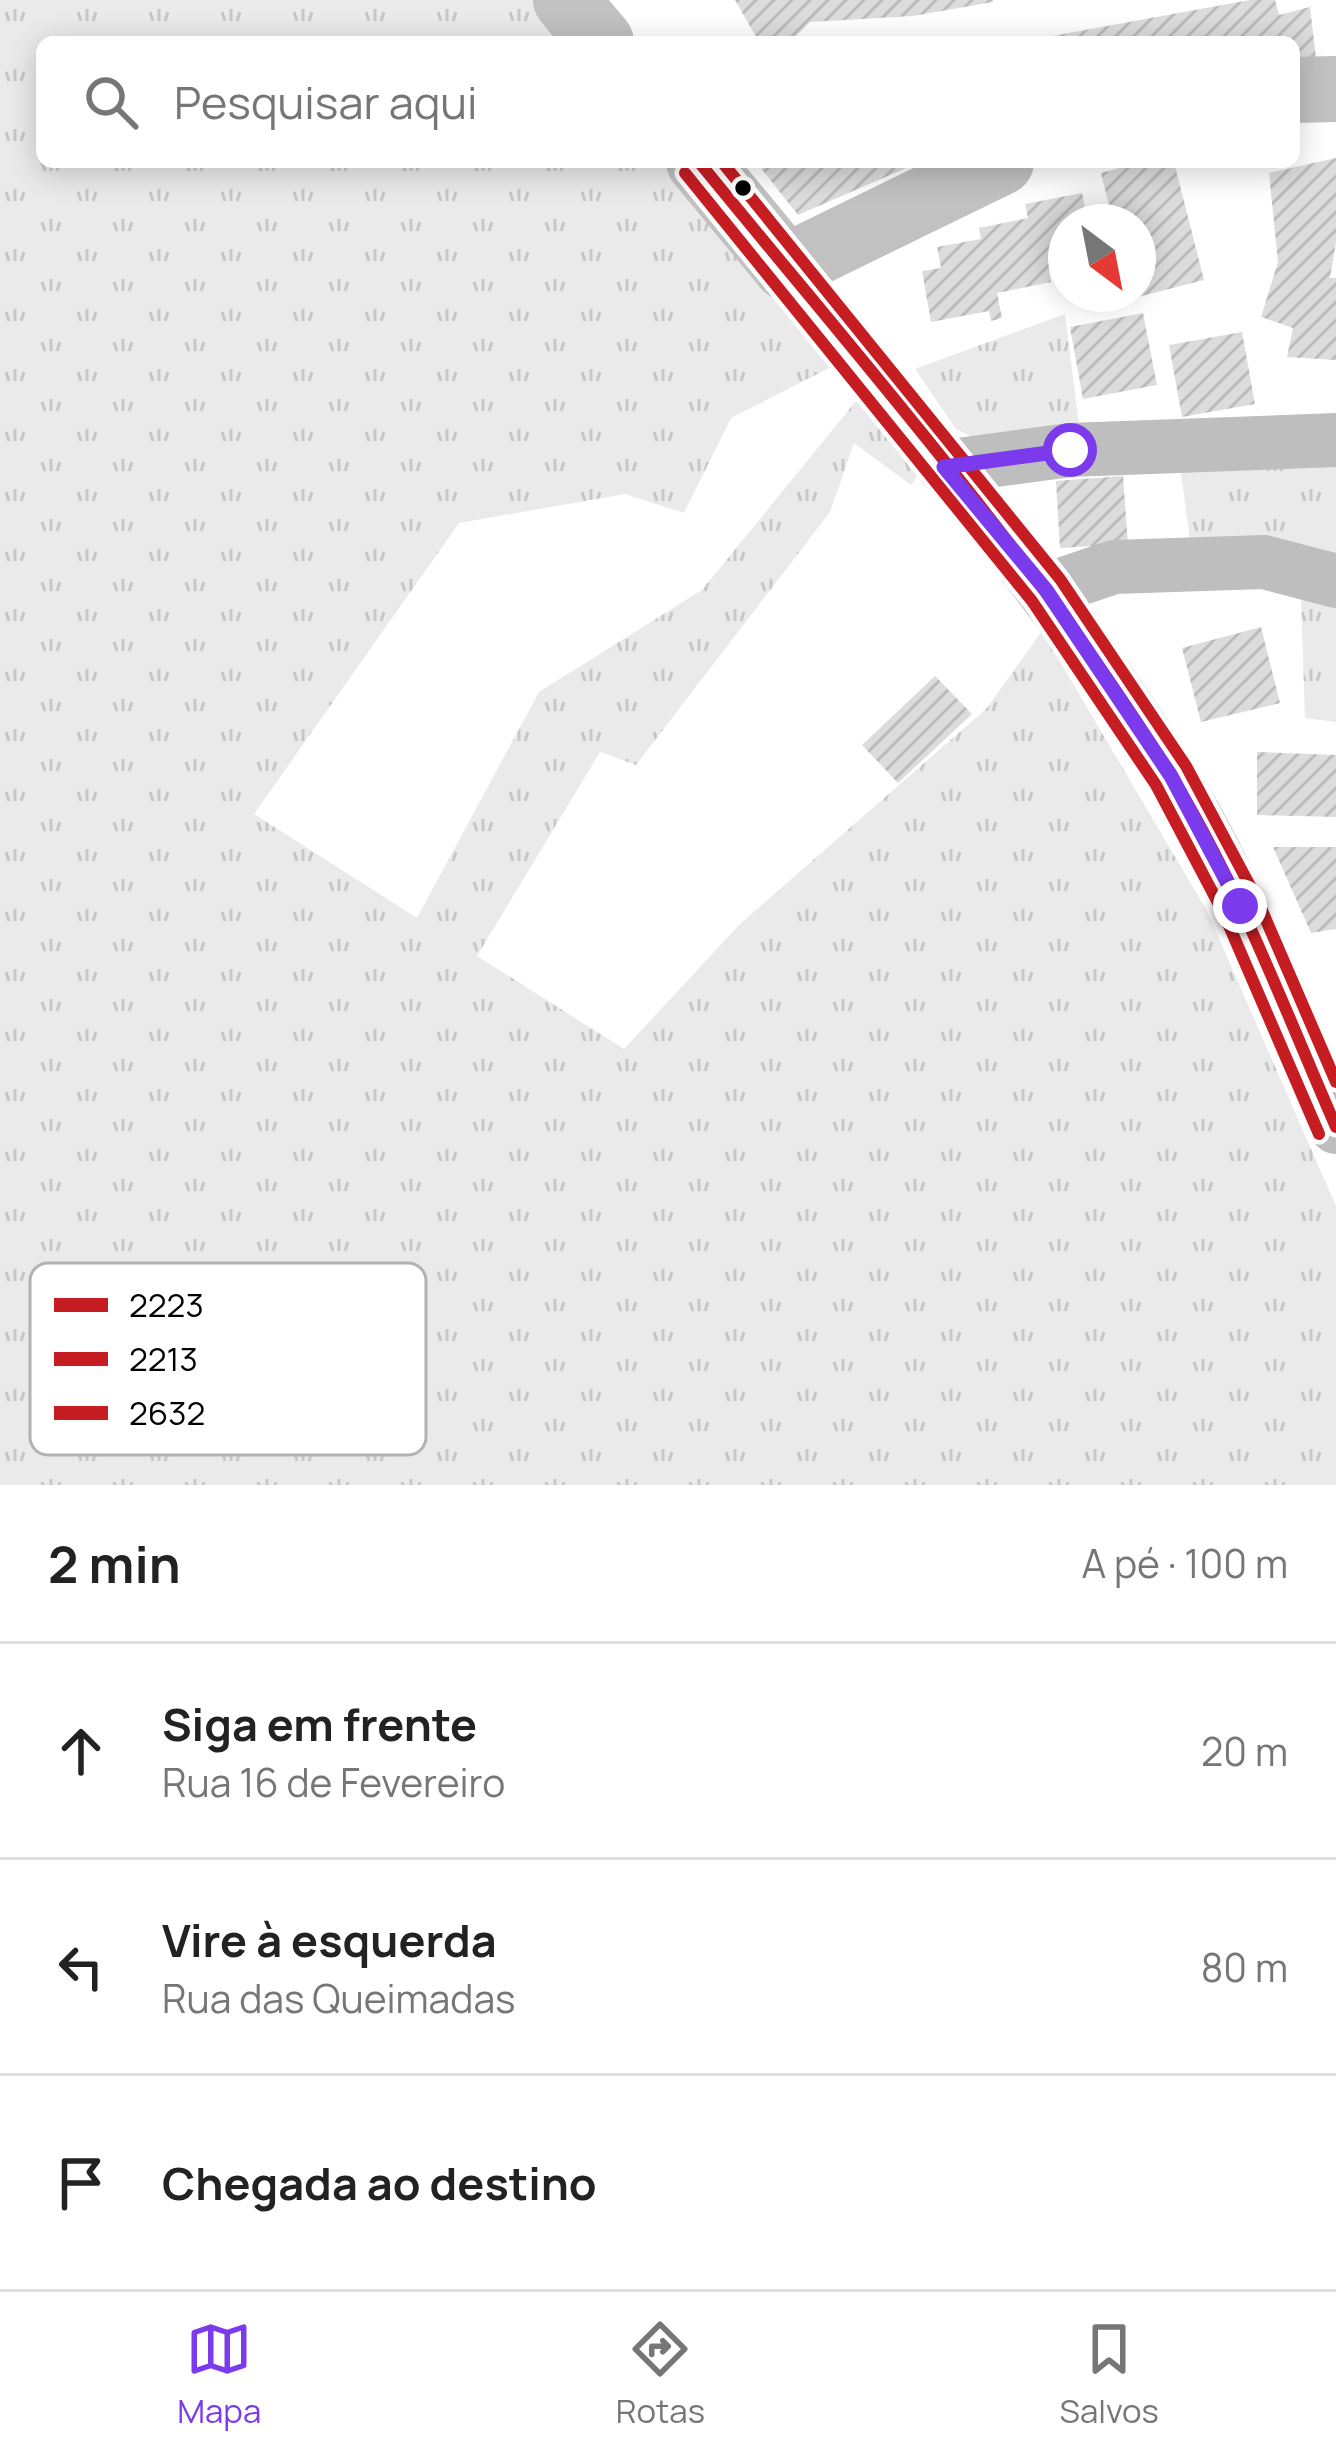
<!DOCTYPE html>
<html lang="pt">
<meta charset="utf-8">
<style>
:root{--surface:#fff;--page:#f6f6f6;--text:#222;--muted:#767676;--line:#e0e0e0;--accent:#7c3aed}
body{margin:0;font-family:Manrope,sans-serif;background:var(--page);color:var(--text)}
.compass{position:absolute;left:1048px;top:204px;width:108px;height:108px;border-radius:50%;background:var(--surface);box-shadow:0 6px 30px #0003;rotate:148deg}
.stop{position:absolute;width:36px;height:36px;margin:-27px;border:9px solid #7c3aed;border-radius:50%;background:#fff}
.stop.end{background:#7c3aed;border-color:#fff;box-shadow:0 3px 12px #0008}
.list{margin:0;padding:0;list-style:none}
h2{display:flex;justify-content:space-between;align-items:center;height:156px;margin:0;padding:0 48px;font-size:51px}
h2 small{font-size:39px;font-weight:400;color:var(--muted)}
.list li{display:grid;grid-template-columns:78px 1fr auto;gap:36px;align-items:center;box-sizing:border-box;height:216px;padding:0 48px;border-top:3px solid var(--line)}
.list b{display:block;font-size:45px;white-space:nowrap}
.list p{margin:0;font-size:39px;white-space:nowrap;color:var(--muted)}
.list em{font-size:39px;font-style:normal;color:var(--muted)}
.icon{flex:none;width:66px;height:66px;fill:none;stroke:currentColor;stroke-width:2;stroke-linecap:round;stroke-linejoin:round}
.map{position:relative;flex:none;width:1336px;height:1485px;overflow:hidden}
.search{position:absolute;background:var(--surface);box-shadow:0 6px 30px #0003;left:36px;right:36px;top:36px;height:132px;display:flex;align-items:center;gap:30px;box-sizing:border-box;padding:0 42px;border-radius:18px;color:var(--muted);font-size:45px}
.sheet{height:804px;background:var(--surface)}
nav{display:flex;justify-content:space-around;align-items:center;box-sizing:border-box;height:168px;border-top:3px solid var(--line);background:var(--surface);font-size:33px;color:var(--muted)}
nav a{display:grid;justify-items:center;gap:6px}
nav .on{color:var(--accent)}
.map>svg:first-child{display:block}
.grass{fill:url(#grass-tufts)}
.building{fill:url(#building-hatch)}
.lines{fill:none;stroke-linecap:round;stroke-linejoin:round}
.street{stroke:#bebebe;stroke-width:54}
.secondary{stroke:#c1c1c1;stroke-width:66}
.bus-1-casing{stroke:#fff;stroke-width:21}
.bus-2-casing{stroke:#fff;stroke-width:21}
.bus-3-casing{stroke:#fff;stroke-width:21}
.bus-1{stroke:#c61d23;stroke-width:12}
.bus-2{stroke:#c61d23;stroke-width:12}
.bus-3{stroke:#c61d23;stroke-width:12}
.route{stroke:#7c3aed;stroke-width:15}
.bus-dot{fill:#000;stroke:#fff;stroke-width:4.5}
.key{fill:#fff;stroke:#b2b2b2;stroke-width:3}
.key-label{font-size:33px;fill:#000}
</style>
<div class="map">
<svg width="1336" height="1485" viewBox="0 0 1336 1485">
<defs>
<pattern id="grass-tufts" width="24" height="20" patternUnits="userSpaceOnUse" patternTransform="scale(3)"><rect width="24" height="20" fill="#eaeaea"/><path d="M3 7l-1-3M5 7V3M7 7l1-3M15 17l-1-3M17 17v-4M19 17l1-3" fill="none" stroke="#c7c7c7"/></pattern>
<pattern id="building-hatch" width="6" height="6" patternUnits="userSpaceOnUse" patternTransform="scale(3)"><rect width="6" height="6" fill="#dcdcdc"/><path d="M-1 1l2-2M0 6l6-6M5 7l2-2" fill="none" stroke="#bbb"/></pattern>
</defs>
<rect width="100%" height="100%" fill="#fff"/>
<g class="grass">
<polygon points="0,0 533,0 568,42 42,42 42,162 668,162 837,364 731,418 684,513 625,494 459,523 254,814 417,918 539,692 702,590 861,395 920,472 911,485 854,443 830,512 636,765 600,752 477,956 624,1049 740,924 986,709 1042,631 1207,911 1336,1206 1336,1485 0,1485"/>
<polygon points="1065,314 1080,433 973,437 956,429 915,369"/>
<polygon points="1336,465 1336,570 1191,547 1180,466"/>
<polygon points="1301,598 1336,607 1336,722 1305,718"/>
</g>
<g class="building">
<polygon points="735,0 993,0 993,2 913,16 810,22 790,42 759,42"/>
<polygon points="1250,0 1275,0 1279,15 1310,7 1316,58 1294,60 1294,42 1019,42"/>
<polygon points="1336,158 1336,242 1330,278 1336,278 1336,360 1287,357 1293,328 1261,317 1278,262 1269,173"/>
<polygon points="756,162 920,162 798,215"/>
<polygon points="1142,162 1174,162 1204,280 1138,297 1138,222 1113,222 1101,173"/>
<polygon points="1082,193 1088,222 1066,222 1066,267 1049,271 1051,282 997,293 1002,318 991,321 989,311 931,322 922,271 941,268 937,247 981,239 979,228 1028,218 1025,204"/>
<polygon points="1143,313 1157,385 1083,399 1070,327"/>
<polygon points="1242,332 1255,404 1182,417 1169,345"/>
<polygon points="1123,476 1128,544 1060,548 1056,481"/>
<polygon points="1261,627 1280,703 1201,722 1182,648"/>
<polygon points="935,676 972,714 898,783 862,745"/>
<polygon points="1257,752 1336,755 1336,817 1257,815"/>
<polygon points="1273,847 1336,847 1336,929 1311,933"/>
</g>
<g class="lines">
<g class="street">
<path d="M786,267c131,166 272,326 384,507 68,110 115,234 166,353"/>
<polyline points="944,467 1070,450 1336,440"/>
<polyline points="1046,590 1114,567 1264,562 1336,581"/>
</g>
<g class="secondary">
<polyline points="566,0 601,42"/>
<polyline points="1294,90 1336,89"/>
<polyline points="699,162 786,267 1001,162"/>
</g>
<g class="bus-1-casing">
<path id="bus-1" d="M699,162c162,199 335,393 471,612 68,110 114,234 166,353"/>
</g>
<g class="bus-2-casing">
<polyline id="bus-2" points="685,173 1032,601 1156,785 1224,914 1319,1134"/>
</g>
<g class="bus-3-casing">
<polyline id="bus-3" points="722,162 1060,579 1186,766 1257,899 1336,1082"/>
</g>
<use href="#bus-1" class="bus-1"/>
<use href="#bus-2" class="bus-2"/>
<use href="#bus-3" class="bus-3"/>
</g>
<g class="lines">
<polyline class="route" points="1070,450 944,467 1046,590 1171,776 1240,906"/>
</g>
<circle class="bus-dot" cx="743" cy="188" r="10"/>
<rect x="30" y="1263" width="396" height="192" rx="18" class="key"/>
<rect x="54" y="1298" width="54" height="14" fill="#c61d23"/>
<rect x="54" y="1352" width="54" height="14" fill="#c61d23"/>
<rect x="54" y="1406" width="54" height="14" fill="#c61d23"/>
<g class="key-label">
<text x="129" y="1317">2223</text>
<text x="129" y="1371">2213</text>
<text x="129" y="1425">2632</text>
</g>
</svg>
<svg class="compass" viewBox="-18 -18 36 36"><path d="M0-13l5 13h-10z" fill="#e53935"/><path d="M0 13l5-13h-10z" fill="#767676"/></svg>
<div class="stop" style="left:1070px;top:450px"></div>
<div class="stop end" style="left:1240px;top:906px"></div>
<div class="search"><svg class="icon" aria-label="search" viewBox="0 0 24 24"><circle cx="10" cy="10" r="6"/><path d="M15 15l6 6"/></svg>Pesquisar aqui</div>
</div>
<section class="sheet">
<h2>2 min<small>A pé · 100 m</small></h2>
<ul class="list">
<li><svg class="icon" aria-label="ahead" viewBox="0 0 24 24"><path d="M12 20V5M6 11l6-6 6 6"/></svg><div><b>Siga em frente</b><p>Rua 16 de Fevereiro</p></div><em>20 m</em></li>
<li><svg class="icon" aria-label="left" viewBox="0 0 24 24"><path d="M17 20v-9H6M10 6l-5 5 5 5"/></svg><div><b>Vire à esquerda</b><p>Rua das Queimadas</p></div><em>80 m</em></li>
<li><svg class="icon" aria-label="arrive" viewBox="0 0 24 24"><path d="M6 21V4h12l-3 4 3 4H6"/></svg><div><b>Chegada ao destino</b></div></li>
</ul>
</section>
<nav>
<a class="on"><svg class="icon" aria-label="map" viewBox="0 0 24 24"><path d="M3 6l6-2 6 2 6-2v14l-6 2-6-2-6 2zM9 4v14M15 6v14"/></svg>Mapa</a>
<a><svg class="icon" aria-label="directions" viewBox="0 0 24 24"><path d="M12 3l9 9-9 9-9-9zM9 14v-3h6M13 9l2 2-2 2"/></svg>Rotas</a>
<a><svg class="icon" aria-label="saved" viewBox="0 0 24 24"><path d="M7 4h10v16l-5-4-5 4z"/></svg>Salvos</a>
</nav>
